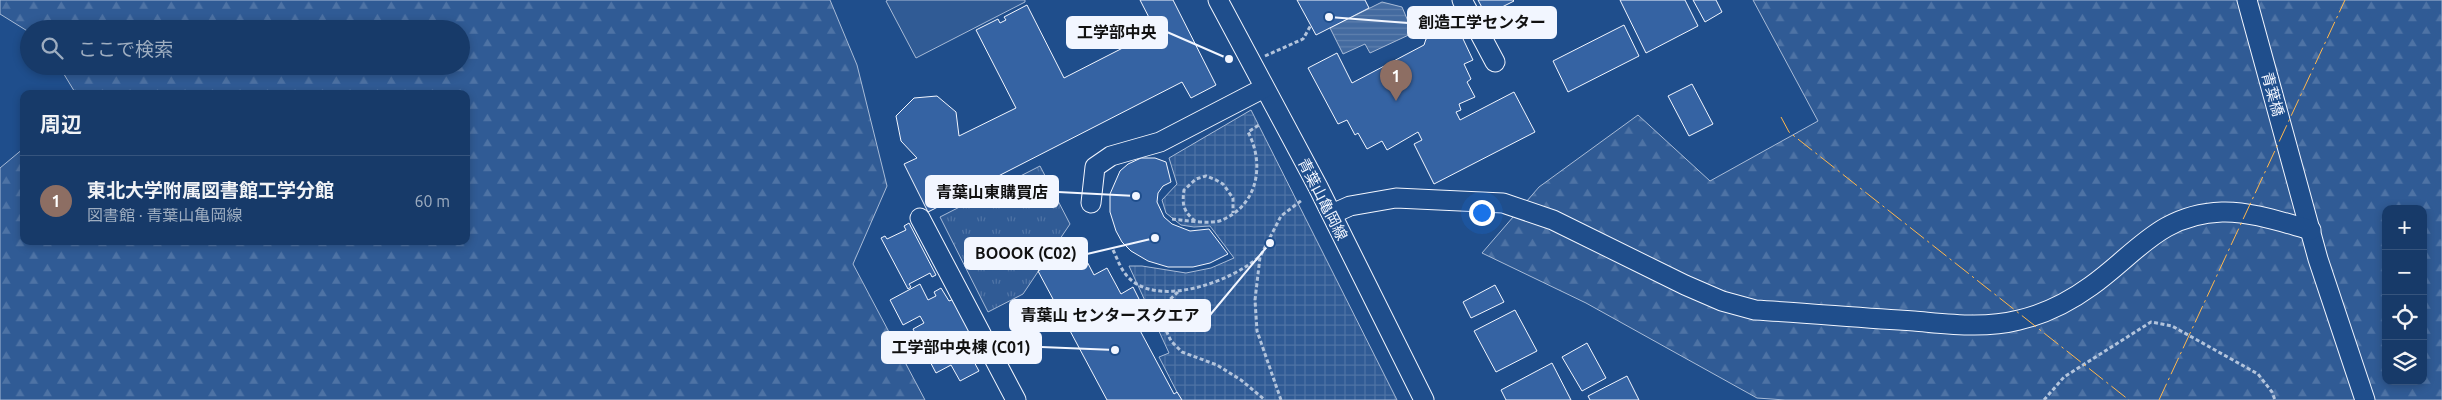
<!DOCTYPE html>
<html lang="ja">
<meta charset="utf-8">
<style>
:root{--surface:#173a69;--page:#20416f;--text:#f1f3f6;--muted:#9eadc0;--line:#36547d;--accent:#bca0f2}
body{margin:0;font-family:Ubuntu,"Noto Sans JP",sans-serif;background:var(--page);color:var(--text)}
.controls{position:absolute;right:15px;bottom:15px;display:grid;overflow:hidden;border-radius:10px;box-shadow:0 2px 8px #0003}
.controls button{width:45px;height:45px;display:grid;place-items:center;padding:0;border:0;border-bottom:1px solid var(--line);background:var(--surface);color:var(--text);font:25px sans-serif}
.you{position:absolute;left:1481px;top:212px;width:18px;height:18px;margin:-12px;border:4px solid #fff;border-radius:50%;background:#1a73e8;box-shadow:0 0 0 8px #1a73e833}
.badge{display:grid;place-items:center;width:32px;height:32px;border-radius:50%;background:var(--accent);color:#fff;font-size:16px;font-weight:700}
.pin{position:absolute;translate:-50% -41px;filter:drop-shadow(0 1px 2px #0008)}
.pin::after{content:'';position:absolute;top:26px;width:18px;height:15px;background:inherit;clip-path:polygon(0 0,100% 0,50% 100%)}
.list{margin:0;padding:0;list-style:none}
h2{display:flex;justify-content:space-between;align-items:center;height:65px;margin:0;padding:0 20px;font-size:21px}
h2 small{font-size:16px;font-weight:400;color:var(--muted)}
.list li{display:grid;grid-template-columns:32px 1fr auto;gap:15px;align-items:center;box-sizing:border-box;height:90px;padding:0 20px;border-top:1px solid var(--line)}
.list b{display:block;font-size:19px;white-space:nowrap}
.list p{margin:0;font-size:16px;white-space:nowrap;color:var(--muted)}
.list em{font-size:16px;font-style:normal;color:var(--muted)}
.icon{flex:none;width:28px;height:28px;fill:none;stroke:currentColor;stroke-width:2;stroke-linecap:round;stroke-linejoin:round}
.map{position:relative;flex:none;width:2442px;height:400px;overflow:hidden}
.search{position:absolute;background:var(--surface);box-shadow:0 2px 8px #0003;left:20px;top:20px;width:450px;height:55px;display:flex;align-items:center;gap:12px;box-sizing:border-box;padding:0 18px;border-radius:28px;color:var(--muted);font-size:19px}
.panel{position:absolute;background:var(--surface);box-shadow:0 2px 8px #0003;left:20px;top:90px;width:450px;height:155px;border-radius:10px}
.map>svg:first-child{display:block}
.grass{fill:url(#grass-tufts);stroke:#a8bbd7}
.forest{fill:url(#forest-firs);stroke:#a8bbd7;fill-rule:evenodd}
.built{fill:#305b95;stroke:#a8bbd7}
.plaza{fill:url(#plaza-grid);stroke:#a8bbd7}
.water{fill:url(#water-rules);stroke:#a8bbd7}
.building{fill:#3563a3;stroke:#f2f6ff}
.lines{fill:none;stroke-linecap:round;stroke-linejoin:round}
.minor-casing{stroke:#f2f6ff;stroke-width:21}
.path{stroke:#b3c4dc;stroke-width:3;stroke-dasharray:4 2.5;stroke-linecap:butt}
.minor{stroke:#1f4e8c;stroke-width:19}
.power{stroke:#ffb74d;stroke-width:1;stroke-dasharray:18 4 2.5 4;stroke-linecap:butt}
.labels{text-anchor:middle;dominant-baseline:central;stroke-width:4;stroke-linejoin:round;paint-order:stroke}
.street-label{font-size:15px;fill:#f2f6ff;stroke:#1f4e8c}
.leader{fill:none;stroke:#f2f6ff;stroke-width:2}
.callout-dot{fill:#f2f6ff;stroke:#1f4e8c;stroke-width:2}
.callout{fill:#f2f6ff;stroke:#f2f6ff;stroke-width:2}
.callout-label{font-size:16px;text-anchor:middle;font-weight:bold;fill:#111}
</style>
<div class="map">
<svg width="2442" height="400" viewBox="0 0 2442 400">
<defs>
<pattern id="grass-tufts" width="24" height="20" patternUnits="userSpaceOnUse" patternTransform="scale(1.25)"><rect width="24" height="20" fill="#305b95"/><path d="M3 7l-1-3M5 7V3M7 7l1-3M15 17l-1-3M17 17v-4M19 17l1-3" fill="none" stroke="#4e73a5"/></pattern>
<pattern id="forest-firs" width="22" height="20" patternUnits="userSpaceOnUse" patternTransform="scale(1.25)"><rect width="22" height="20" fill="#305b95"/><path d="M5 1l3.5 6h-7zM16 11l3.5 6h-7z" fill="#4e73a5"/></pattern>
<pattern id="plaza-grid" width="8" height="8" patternUnits="userSpaceOnUse" patternTransform="scale(1.25)"><rect width="8" height="8" fill="#305b95"/><path d="M0 4h8M4 0v8" fill="none" stroke="#4e73a5"/></pattern>
<pattern id="water-rules" width="6" height="5" patternUnits="userSpaceOnUse" patternTransform="scale(1.25)"><rect width="6" height="5" fill="#446ba0"/><path d="M0 2.5h6" fill="none" stroke="#5f81ae"/></pattern>
</defs>
<rect width="100%" height="100%" fill="#1f4e8c"/>
<polygon class="grass" points="1040,166 1070,224 1023,294 988,312 940,217"/>
<g class="forest">
<polygon points="0,0 830,0 857,65 887,186 853,264 925,400 0,400 0,168 24,148 24,241 466,241 466,94 76,94 59,66 461,66 461,29 29,29 29,32 0,14"/>
<path d="M1753,0h689v400h-657l-28,-2 -171,-95 -104,-50 57,-66 99,-72 72,66 108,-60zM2386,209h37v172h-37z"/>
</g>
<polygon class="built" points="888,0 1025,0 1025,2 916,58 886,1"/>
<polygon class="plaza" points="1251,110 1397,400 1181,400 1159,357 1169,353 1129,266 1142,266 1186,273 1211,268 1234,258 1210,226 1194,227 1181,225 1166,213 1162,200 1177,184 1169,158"/>
<polygon class="water" points="1382,2 1402,7 1413,33 1370,53 1365,44 1343,54 1330,28"/>
<g class="building">
<polygon points="1140,0 1173,0 1216,85 1191,98 1182,82 928,212 904,164 917,158 901,141 896,116 914,98 937,96 956,112 959,136 1016,108 976,30 998,19 1000,23 1006,20 1004,17 1027,5 1064,78 1156,31"/>
<polygon points="1297,0 1365,0 1369,8 1316,35"/>
<polygon points="1478,0 1513,0 1514,1 1486,15"/>
<polygon points="1620,0 1685,0 1698,26 1646,53"/>
<polygon points="1693,0 1716,0 1722,12 1705,22"/>
<polygon points="1456,24 1473,60 1464,64 1471,79 1467,82 1475,97 1459,104 1461,110 1456,112 1460,120 1514,92 1535,132 1434,184 1414,144 1422,140 1418,132 1387,150 1382,141 1367,149 1358,133 1355,135 1347,120 1338,124 1308,68 1337,53 1352,83 1424,45 1426,39"/>
<polygon points="1624,25 1639,56 1568,92 1553,61"/>
<polygon points="1692,84 1713,124 1689,136 1668,96"/>
<polygon points="1141,158 1155,158 1166,162 1171,182 1163,186 1158,193 1157,202 1164,217 1172,224 1190,231 1209,229 1228,254 1210,263 1193,267 1168,267 1148,261 1131,251 1122,242 1116,231 1110,212 1110,194 1120,171 1128,164"/>
<polygon points="909,223 936,275 932,277 930,273 909,284 911,287 908,289 881,238 885,236 887,239 906,230 904,226"/>
<polygon points="1080,248 1094,275 1107,268 1121,294 1133,287 1140,301 1128,308 1174,394 1177,392 1182,400 1107,400 1038,271"/>
<polygon points="920,284 928,300 936,296 934,292 941,288 949,301 954,299 977,341 973,344 980,357 973,360 979,371 960,381 951,365 936,373 913,329 924,323 920,316 903,325 890,300"/>
<polygon points="1495,285 1504,302 1471,318 1463,302"/>
<polygon points="1515,310 1537,351 1496,372 1474,331"/>
<polygon points="1587,343 1606,378 1582,391 1562,357"/>
<polygon points="1552,363 1571,400 1506,400 1501,390"/>
<polygon points="1627,376 1639,400 1590,400 1588,396"/>
</g>
<g class="lines">
<g class="minor-casing">
<g id="minor">
<polyline points="1218,0 1318,187 1424,400"/>
<polyline points="1462,0 1495,62"/>
<polyline points="2247,0 2318,259 2365,400"/>
<polyline points="1091,203 1095,167 1111,156 1160,142 1264,88"/>
<path d="M1332,214l18,-8 46,-8 107,5 50,17 132,65 37,16 33,9c53,3 106,8 159,11 35,3 70,8 105,-1 26,-6 50,-18 72,-34 45,-32 69,-72 131,-74 28,-1 63,11 89,18"/>
<polyline points="920,218 1016,400"/>
</g>
</g>
<g class="path">
<polyline points="1265,56 1303,39 1311,25"/>
<path d="M1172,219c12,1 39,6 50,1 36,-15 43,-56 26,-88l11,-7"/>
<path d="M1195,221c-12,-10 -13,-17 -11,-31l12,-11 10,-3 10,4 7,4 10,14v15"/>
<path d="M1113,250c4,8 8,20 15,27 30,32 104,4 131,-20"/>
<polyline points="1178,292 1165,304 1163,324 1171,341 1182,352 1217,365 1241,380 1265,400"/>
<polyline points="1281,400 1257,331 1255,300 1260,257 1281,216 1302,200"/>
<polyline points="2044,400 2064,377 2151,322 2172,326 2258,374 2272,392 2275,400"/>
</g>
<use href="#minor" class="minor"/>
<g class="power">
<polyline points="1781,117 1789,132 2129,400"/>
<polyline points="2159,400 2345,0"/>
</g>
</g>
<g class="labels">
<g class="street-label">
<text transform="translate(2273 94) rotate(75)">青葉橋</text>
<text transform="translate(1323 199) rotate(63)">青葉山亀岡線</text>
</g>
</g>
<path class="leader" d="M1329 17L1408 23M1229 59L1167 32M1136 196L1058 192M1155 238L1087 254M1270 243L1210 315M1115 350L1041 347"/>
<g class="callout-dot">
<circle cx="1329" cy="17" r="5"/>
<circle cx="1229" cy="59" r="5"/>
<circle cx="1136" cy="196" r="5"/>
<circle cx="1155" cy="238" r="5"/>
<circle cx="1270" cy="243" r="5"/>
<circle cx="1115" cy="350" r="5"/>
</g>
<g class="callout">
<rect x="1408" y="7" width="148" height="31" rx="5"/>
<rect x="1067" y="17" width="100" height="31" rx="5"/>
<rect x="926" y="176" width="132" height="31" rx="5"/>
<rect x="965" y="238" width="122" height="31" rx="5"/>
<rect x="1010" y="300" width="200" height="31" rx="5"/>
<rect x="882" y="332" width="159" height="31" rx="5"/>
</g>
<g class="callout-label">
<text x="1482" y="28">創造工学センター</text>
<text x="1117" y="38">工学部中央</text>
<text x="992" y="198">青葉山東購買店</text>
<text x="1026" y="259">BOOOK (C02)</text>
<text x="1110" y="321">青葉山 センタースクエア</text>
<text x="961" y="353">工学部中央棟 (C01)</text>
</g>
</svg>
<div class="controls">
<button>+</button>
<button>−</button>
<button><svg class="icon" aria-label="locate" viewBox="0 0 24 24"><circle cx="12" cy="12" r="6"/><path d="M12 2v4M12 18v4M2 12h4M18 12h4"/></svg></button>
<button><svg class="icon" aria-label="layers" viewBox="0 0 24 24"><path d="M12 4l9 5-9 5-9-5zM3 14l9 5 9-5"/></svg></button>
</div>
<div class="you"></div>
<div class="pin badge" style="left:1396px;top:101px;background:#8d6e63">1</div>
<div class="search"><svg class="icon" aria-label="search" viewBox="0 0 24 24"><circle cx="10" cy="10" r="6"/><path d="M15 15l6 6"/></svg>ここで検索</div>
<section class="panel">
<h2>周辺<small></small></h2>
<ul class="list">
<li><span class="badge" style="background:#8d6e63">1</span><div><b>東北大学附属図書館工学分館</b><p>図書館 · 青葉山亀岡線</p></div><em>60 m</em></li>
</ul>
</section>
</div>
